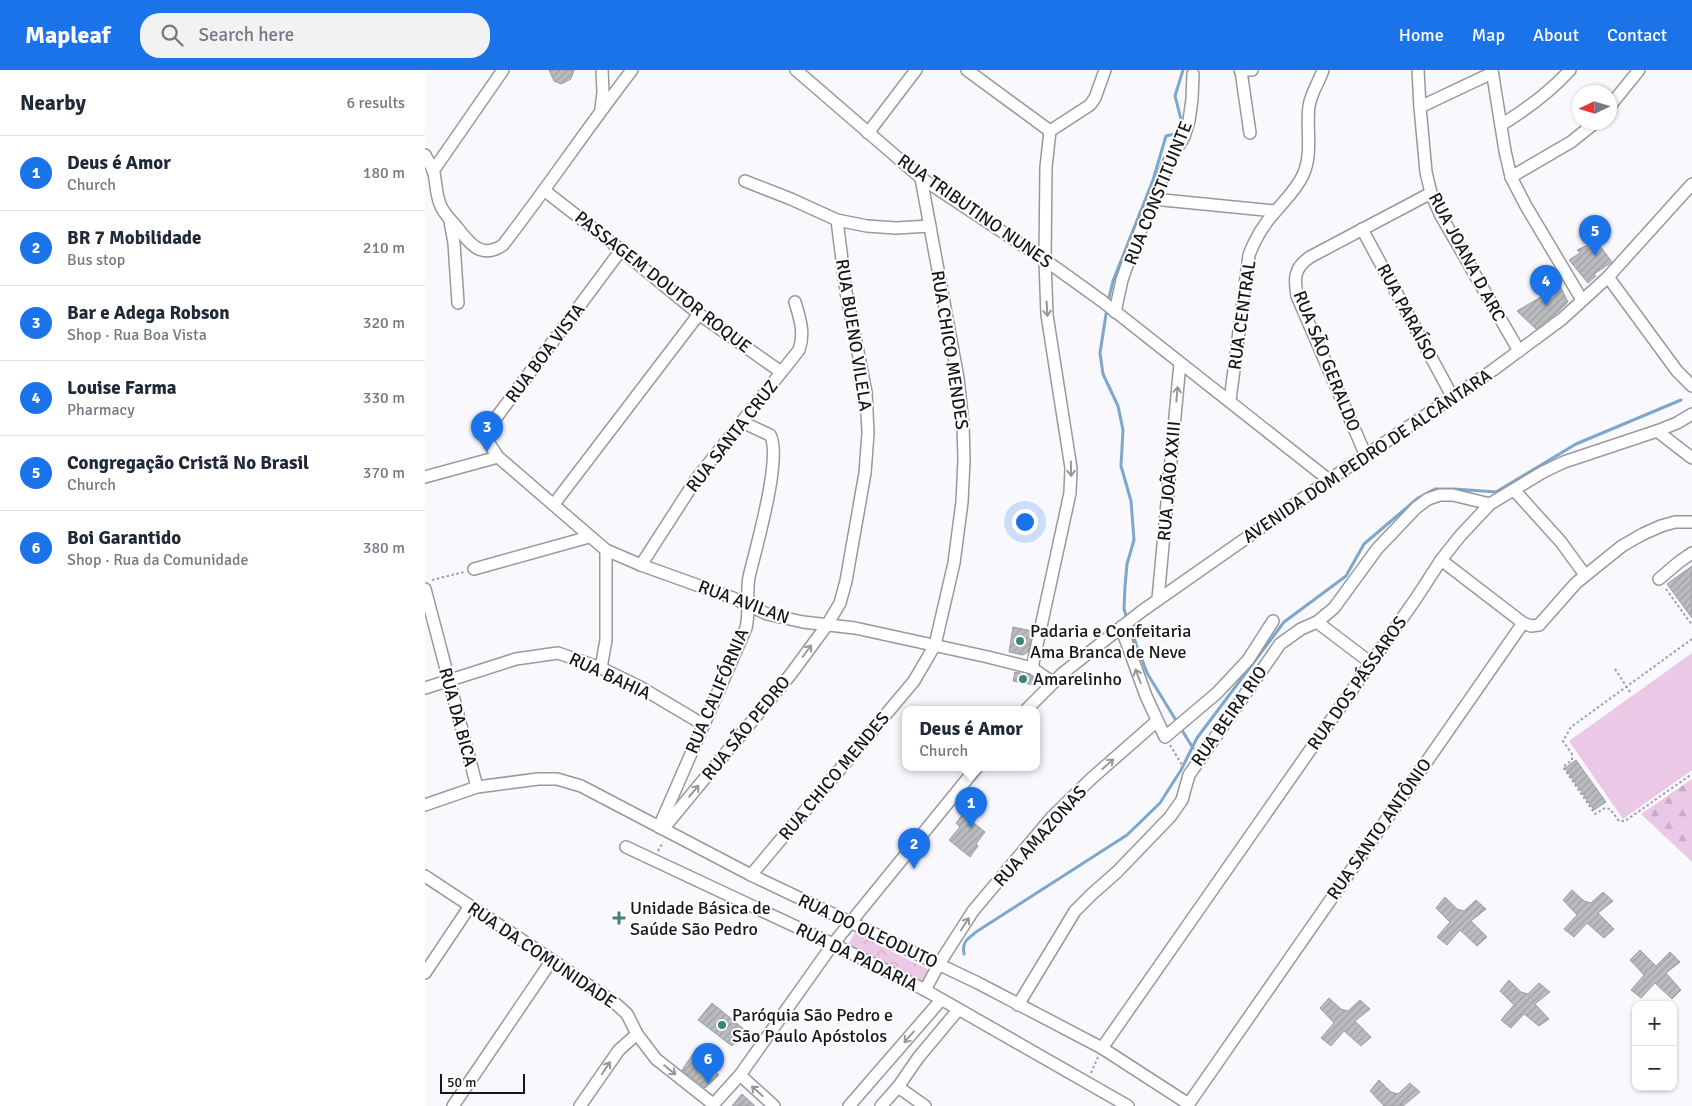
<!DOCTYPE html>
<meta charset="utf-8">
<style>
:root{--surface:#fff;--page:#f2f2f3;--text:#1f2937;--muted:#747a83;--line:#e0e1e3;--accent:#1a73e8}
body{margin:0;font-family:Signika,sans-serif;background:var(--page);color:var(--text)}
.controls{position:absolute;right:15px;bottom:15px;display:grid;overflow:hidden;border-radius:10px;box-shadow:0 1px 4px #0004}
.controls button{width:45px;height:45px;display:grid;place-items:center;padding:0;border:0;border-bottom:1px solid var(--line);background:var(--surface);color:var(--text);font:25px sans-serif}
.compass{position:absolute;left:1147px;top:15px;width:45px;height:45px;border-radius:50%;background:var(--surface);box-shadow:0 1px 4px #0004;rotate:266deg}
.scale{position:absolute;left:15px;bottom:12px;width:85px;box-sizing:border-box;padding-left:5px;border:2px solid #171719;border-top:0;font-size:14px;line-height:18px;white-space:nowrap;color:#171719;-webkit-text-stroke:4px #fff;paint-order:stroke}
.you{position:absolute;left:599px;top:451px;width:18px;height:18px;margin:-12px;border:4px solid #fff;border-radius:50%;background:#1a73e8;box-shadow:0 0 0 8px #1a73e833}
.badge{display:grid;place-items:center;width:32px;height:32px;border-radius:50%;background:var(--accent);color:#fff;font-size:16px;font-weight:700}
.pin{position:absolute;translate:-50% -41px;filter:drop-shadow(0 1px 2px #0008)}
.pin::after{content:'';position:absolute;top:26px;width:18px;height:15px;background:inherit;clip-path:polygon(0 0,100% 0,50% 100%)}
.popup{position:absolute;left:477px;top:636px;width:138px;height:65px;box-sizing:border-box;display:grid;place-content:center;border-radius:10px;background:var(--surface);filter:drop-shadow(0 1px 4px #0005);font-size:16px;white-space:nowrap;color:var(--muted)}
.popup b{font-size:19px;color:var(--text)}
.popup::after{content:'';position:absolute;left:50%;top:100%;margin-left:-10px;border:10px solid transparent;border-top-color:var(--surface)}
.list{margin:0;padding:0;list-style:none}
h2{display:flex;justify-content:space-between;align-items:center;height:65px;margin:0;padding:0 20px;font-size:21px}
h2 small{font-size:16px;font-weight:400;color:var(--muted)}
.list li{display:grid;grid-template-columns:32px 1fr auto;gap:15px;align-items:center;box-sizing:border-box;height:75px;padding:0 20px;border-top:1px solid var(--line)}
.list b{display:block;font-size:19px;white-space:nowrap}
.list p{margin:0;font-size:16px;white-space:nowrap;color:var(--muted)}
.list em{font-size:16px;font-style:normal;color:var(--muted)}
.icon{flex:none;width:28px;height:28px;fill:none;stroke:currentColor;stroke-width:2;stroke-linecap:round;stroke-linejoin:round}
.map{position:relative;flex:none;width:1267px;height:1036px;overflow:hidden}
header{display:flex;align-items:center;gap:30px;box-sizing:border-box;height:70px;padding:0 25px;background:var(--accent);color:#fff}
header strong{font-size:24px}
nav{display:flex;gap:28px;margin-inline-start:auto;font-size:18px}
.search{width:350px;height:45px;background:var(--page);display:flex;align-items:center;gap:12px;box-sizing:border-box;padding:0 18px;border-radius:20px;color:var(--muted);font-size:19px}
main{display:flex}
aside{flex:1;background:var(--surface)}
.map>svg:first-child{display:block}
.grass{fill:#ecc8e7}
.forest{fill:url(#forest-firs)}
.park{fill:url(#park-crowns)}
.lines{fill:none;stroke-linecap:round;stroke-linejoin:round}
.stream{stroke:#7ea7cd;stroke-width:3}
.building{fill:url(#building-hatch);stroke:#9d9ea2}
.minor-casing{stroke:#99999d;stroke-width:14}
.path{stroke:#a09fa3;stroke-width:2;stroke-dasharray:2.5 2.5;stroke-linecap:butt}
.minor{stroke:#fff;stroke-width:11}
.oneway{stroke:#979798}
.poi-dot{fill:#3d837a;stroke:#fff;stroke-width:2}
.labels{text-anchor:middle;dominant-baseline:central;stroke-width:4;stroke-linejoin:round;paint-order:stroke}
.street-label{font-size:18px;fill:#171719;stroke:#fff}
.poi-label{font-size:18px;fill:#171719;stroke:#fff;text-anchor:start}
</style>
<header>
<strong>Mapleaf</strong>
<div class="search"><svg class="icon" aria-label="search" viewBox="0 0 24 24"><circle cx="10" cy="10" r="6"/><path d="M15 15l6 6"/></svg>Search here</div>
<nav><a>Home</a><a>Map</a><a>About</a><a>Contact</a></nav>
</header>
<main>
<aside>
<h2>Nearby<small>6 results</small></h2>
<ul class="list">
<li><span class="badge">1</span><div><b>Deus é Amor</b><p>Church</p></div><em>180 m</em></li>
<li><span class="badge">2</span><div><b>BR 7 Mobilidade</b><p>Bus stop</p></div><em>210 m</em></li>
<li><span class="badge">3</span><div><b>Bar e Adega Robson</b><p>Shop · Rua Boa Vista</p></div><em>320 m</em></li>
<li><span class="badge">4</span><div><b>Louise Farma</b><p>Pharmacy</p></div><em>330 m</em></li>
<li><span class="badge">5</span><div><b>Congregação Cristã No Brasil</b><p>Church</p></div><em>370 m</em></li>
<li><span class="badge">6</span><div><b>Boi Garantido</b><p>Shop · Rua da Comunidade</p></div><em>380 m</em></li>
</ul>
</aside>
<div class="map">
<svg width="1267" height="1036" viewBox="0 0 1267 1036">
<defs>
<pattern id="forest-firs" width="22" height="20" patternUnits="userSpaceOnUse" patternTransform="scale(1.25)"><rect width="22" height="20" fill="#ecc8e7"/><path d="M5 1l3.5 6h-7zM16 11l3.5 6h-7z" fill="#caabc6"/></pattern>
<pattern id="park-crowns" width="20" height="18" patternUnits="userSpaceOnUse" patternTransform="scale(1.25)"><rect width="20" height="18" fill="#ecc8e7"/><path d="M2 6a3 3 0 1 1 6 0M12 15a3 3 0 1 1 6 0" fill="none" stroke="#caabc6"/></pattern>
<pattern id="building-hatch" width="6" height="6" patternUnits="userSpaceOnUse" patternTransform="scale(1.25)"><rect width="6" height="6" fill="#b9bbbf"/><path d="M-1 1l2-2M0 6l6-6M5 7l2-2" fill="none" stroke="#9ea0a4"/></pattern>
</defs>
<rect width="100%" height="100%" fill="#f9f8fd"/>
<polygon class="grass" points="1267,583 1267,700 1198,749 1144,671"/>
<polygon class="forest" points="1267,709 1267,792 1216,744"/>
<polygon class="park" points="430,863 504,900 496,915 421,877"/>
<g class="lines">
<g class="stream">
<polyline points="758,0 750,26 758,57"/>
<polyline points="683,232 688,211 728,110 741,66 758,62"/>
<polyline points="682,238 675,283 678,304 693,336 698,360 696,396 706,431 709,470 702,494 700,516 699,539 702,549"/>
<polyline points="704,555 722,603 752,652"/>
<polyline points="755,657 768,678"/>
<path d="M539,884c-2,-13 3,-14 12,-22l151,-97 33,-32 21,-33 16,-32 87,-116 62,-46 18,-32 54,-46 17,-9h19l42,3 80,-48 105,-44"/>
</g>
</g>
<g class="building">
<polygon points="124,0 149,0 146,9 136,14 129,11"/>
<polygon points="1169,168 1187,192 1169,204 1171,206 1163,213 1144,190 1155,183 1152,180 1163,175"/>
<polygon points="1133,212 1143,232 1132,243 1111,259 1092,241 1121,224"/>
<polygon points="1267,496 1267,548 1242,514"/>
<polygon points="588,557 607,561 603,582 598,585 584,582"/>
<polygon points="590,602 604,605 608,608 609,615 588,611"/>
<polygon points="1151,690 1181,732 1169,740 1140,698"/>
<polygon points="538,744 560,762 551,774 553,776 545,787 524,770 535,757 531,753"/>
<polygon points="1147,820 1159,831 1166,833 1178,822 1188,831 1173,843 1189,859 1179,868 1162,853 1149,867 1139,859 1152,845 1138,830"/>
<polygon points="1020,827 1032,839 1039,841 1051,830 1061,839 1046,851 1062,867 1052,876 1035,860 1022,875 1012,867 1025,852 1011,838"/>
<polygon points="1215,880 1231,896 1245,882 1255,892 1241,903 1256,920 1247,929 1230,913 1216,928 1206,920 1219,905 1205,890"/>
<polygon points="1084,910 1096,922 1103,924 1114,913 1125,922 1110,934 1124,949 1114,956 1099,944 1086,958 1076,950 1089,935 1075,921"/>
<polygon points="904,928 916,939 923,941 935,930 945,939 930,951 946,967 936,976 919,961 906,976 896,968 909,953 895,938"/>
<polygon points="287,933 320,960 307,976 273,950"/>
<polygon points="268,984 294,1005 280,1018 257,1000"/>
<polygon points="954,1010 966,1022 973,1024 985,1013 995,1022 978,1036 959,1036 945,1021"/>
<polygon points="317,1024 330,1036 307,1036"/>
</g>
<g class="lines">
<g class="minor-casing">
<g id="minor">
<polyline points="371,0 496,108 620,190 677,231 904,410"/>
<polyline points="542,0 625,61"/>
<polyline points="815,0 827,0"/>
<polyline points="993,0 995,37 1001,102 1006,123 1015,144 1094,281"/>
<polyline points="1067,0 1080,81 1086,107 1101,136 1157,230"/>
<polyline points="816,1 825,63"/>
<polyline points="995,37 1067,3"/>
<polyline points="1184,37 1214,0"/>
<polyline points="176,39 178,22 177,0"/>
<path d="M1076,55c26,-16 48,-32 69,-55"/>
<polyline points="443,63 491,0"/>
<path d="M0,85c3,6 7,12 9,18 2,10 2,21 6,31 3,9 10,15 16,22 13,17 25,34 47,19 44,-57 85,-118 129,-175"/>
<polyline points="8,101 78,0"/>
<polyline points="1086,107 1146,72 1171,52"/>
<polyline points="320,111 366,129 412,150 442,156 471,158 505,156"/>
<polyline points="120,121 196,180 274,244 356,302"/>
<polyline points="728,129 850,141"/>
<polyline points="25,151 29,173 33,233"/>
<polyline points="937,159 1027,326"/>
<polyline points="196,180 62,360 60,367 73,387 181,480 216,495 308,528 342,544 378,552 430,558 563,587 607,598 627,612"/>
<polyline points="1183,207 1252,301 1267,316"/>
<polyline points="690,242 697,210 706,184 744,91 759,67 764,51 767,29 768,4"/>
<path d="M805,330l19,-145c6,-16 14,-30 26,-43 10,-12 21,-22 28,-37 10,-22 3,-46 6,-69 2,-13 10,-24 14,-36"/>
<polyline points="1232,361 1267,388"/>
<path d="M941,386l-69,-160c-3,-18 -3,-28 13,-39l121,-64"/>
<polyline points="0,407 73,387"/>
<polyline points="1089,420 1136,472 1160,505"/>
<polyline points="129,434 274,244"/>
<polyline points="1016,490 1098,553"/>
<path d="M216,495l56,-87 102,-128c6,-17 1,-31 -4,-48"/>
<polyline points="49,499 164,467"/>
<polyline points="1234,509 1254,492 1267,483"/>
<polyline points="0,519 52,717"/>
<polyline points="733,529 755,293"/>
<polyline points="892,552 946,593"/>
<polyline points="696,557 721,626 740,667 792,623 823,590 848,551"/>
<polyline points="176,598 181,570 181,480"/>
<polyline points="607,598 645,423 646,398 622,245 620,190 621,97 625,61 665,35 670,28 680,0"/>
<polyline points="0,618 91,589 133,583 176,598 215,617 279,655"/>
<polyline points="602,639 638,603 717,541 904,410 1068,300 1137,249 1183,207 1267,114"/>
<polyline points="0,735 52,717 113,709 132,709 156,716 326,805 553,913 677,978 762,1033 765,1032 1098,553 1106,556 1114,555 1151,513 1197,476 1218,464 1236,456 1250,452 1267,452"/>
<path d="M234,757l87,-199c4,-17 0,-34 3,-51 6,-26 34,-121 21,-142l-28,-13"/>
<polyline points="238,759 366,604 402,555 415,533 421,511 440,403 443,363 441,322 421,222 412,150"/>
<polyline points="201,777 408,874 500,920 703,1036"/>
<polyline points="326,805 489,611 510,575 529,493 537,432 539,390 538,354 533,308 496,108"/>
<polyline points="0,806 127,890 191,934 202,944 212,964 231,989 288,1034"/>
<polyline points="0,903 45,836"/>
<polyline points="500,920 514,894 548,841 600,779 627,747 667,708 732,651"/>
<polyline points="593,935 650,841 667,824 692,802 745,747 757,730 764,705 855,574 876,559 892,552 909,538 952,479 991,438 1003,429 1015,425 1028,425 1065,434"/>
<polyline points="677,978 992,527 1016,490 1035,466 1065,434 1118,402 1139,392 1232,361 1252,353 1267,344"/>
<polyline points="315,1005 349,1036"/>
<polyline points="473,1017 500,1036"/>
<polyline points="28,1036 127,890"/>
<polyline points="155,1036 194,980 212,964"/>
<polyline points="287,1036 315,1005 408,874 552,697"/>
<polyline points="424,1036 516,930"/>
<polyline points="456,1036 473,1017 493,988 533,940"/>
</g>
</g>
<g class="path">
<polyline points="7,510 39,502"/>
<polyline points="1241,519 1267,555"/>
<polyline points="1267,569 1146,657 1138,671 1147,684 1147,690 1138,697 1170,744 1180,738 1185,739 1194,751 1200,751 1267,704"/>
<polyline points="1190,599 1205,622"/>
<polyline points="745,675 757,695"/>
<polyline points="233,781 238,772"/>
<polyline points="666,1003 673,987"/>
</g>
<use href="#minor" class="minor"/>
</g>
<defs><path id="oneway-shaft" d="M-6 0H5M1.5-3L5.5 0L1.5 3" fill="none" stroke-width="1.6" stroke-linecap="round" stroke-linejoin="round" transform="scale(1.25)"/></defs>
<g class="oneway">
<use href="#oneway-shaft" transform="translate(622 239) rotate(87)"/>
<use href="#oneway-shaft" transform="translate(752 324) rotate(-85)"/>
<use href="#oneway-shaft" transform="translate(646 399) rotate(89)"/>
<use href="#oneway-shaft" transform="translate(382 581) rotate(-53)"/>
<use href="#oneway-shaft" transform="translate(713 606) rotate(-111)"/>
<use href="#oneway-shaft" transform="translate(683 694) rotate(-41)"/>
<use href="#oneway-shaft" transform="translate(269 721) rotate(-50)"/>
<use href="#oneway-shaft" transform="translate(540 854) rotate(-57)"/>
<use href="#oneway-shaft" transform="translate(484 967) rotate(131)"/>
<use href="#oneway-shaft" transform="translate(181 998) rotate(-56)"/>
<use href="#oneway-shaft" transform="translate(245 1000) rotate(39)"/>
<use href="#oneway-shaft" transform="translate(332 1021) rotate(-138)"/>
</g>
<g class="poi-dot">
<circle cx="595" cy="571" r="5"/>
<circle cx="598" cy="609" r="5"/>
<path d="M191.5 840.5h5v5h5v5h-5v5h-5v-5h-5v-5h5z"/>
<circle cx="297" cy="955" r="5"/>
</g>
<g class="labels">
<g class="street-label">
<text transform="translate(733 123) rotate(-68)">RUA CONSTITUINTE</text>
<text transform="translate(550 141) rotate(35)">RUA TRIBUTINO NUNES</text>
<text transform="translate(1042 187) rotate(62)">RUA JOANA D ARC</text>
<text transform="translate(238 212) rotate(38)">PASSAGEM DOUTOR ROQUE</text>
<text transform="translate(982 242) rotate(62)">RUA PARAÍSO</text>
<text transform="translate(817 245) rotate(-82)">RUA CENTRAL</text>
<text transform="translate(429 265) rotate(81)">RUA BUENO VILELA</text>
<text transform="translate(525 280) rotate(81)">RUA CHICO MENDES</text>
<text transform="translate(120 283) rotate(-53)">RUA BOA VISTA</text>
<text transform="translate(902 291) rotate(68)">RUA SÃO GERALDO</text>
<text transform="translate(307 366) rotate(-52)">RUA SANTA CRUZ</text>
<text transform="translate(942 386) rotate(-34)">AVENIDA DOM PEDRO DE ALCÂNTARA</text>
<text transform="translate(744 411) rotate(-85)">RUA JOÃO XXIII</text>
<text transform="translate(319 532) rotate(20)">RUA AVILAN</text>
<text transform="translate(185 606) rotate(25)">RUA BAHIA</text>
<text transform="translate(932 613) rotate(-55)">RUA DOS PÁSSAROS</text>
<text transform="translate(292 621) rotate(-67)">RUA CALIFÓRNIA</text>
<text transform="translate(804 646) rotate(-55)">RUA BEIRA RIO</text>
<text transform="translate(33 647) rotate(75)">RUA DA BICA</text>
<text transform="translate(321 658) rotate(-51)">RUA SÃO PEDRO</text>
<text transform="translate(409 706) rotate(-50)">RUA CHICO MENDES</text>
<text transform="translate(954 759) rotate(-55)">RUA SANTO ANTÔNIO</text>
<text transform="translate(615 766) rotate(-48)">RUA AMAZONAS</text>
<text transform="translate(443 861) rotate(25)">RUA DO OLEODUTO</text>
<text transform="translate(117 885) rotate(34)">RUA DA COMUNIDADE</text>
<text transform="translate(432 887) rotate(26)">RUA DA PADARIA</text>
</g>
<g class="poi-label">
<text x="605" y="561">Padaria e Confeitaria<tspan x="605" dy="21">Ama Branca de Neve</tspan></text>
<text x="608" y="609">Amarelinho</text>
<text x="205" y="838">Unidade Básica de<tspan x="205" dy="21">Saúde São Pedro</tspan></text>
<text x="307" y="945">Paróquia São Pedro e<tspan x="307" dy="21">São Paulo Apóstolos</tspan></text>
</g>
</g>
</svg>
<div class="controls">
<button>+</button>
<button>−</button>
</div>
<svg class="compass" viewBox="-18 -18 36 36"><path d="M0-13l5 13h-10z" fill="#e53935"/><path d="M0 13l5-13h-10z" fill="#747a83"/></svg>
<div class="scale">50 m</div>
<div class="you"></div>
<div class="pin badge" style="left:546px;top:758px">1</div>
<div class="popup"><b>Deus é Amor</b>Church</div>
<div class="pin badge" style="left:489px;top:799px">2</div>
<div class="pin badge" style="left:62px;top:382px">3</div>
<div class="pin badge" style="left:1121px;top:236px">4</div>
<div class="pin badge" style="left:1170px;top:186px">5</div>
<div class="pin badge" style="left:283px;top:1014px">6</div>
</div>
</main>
